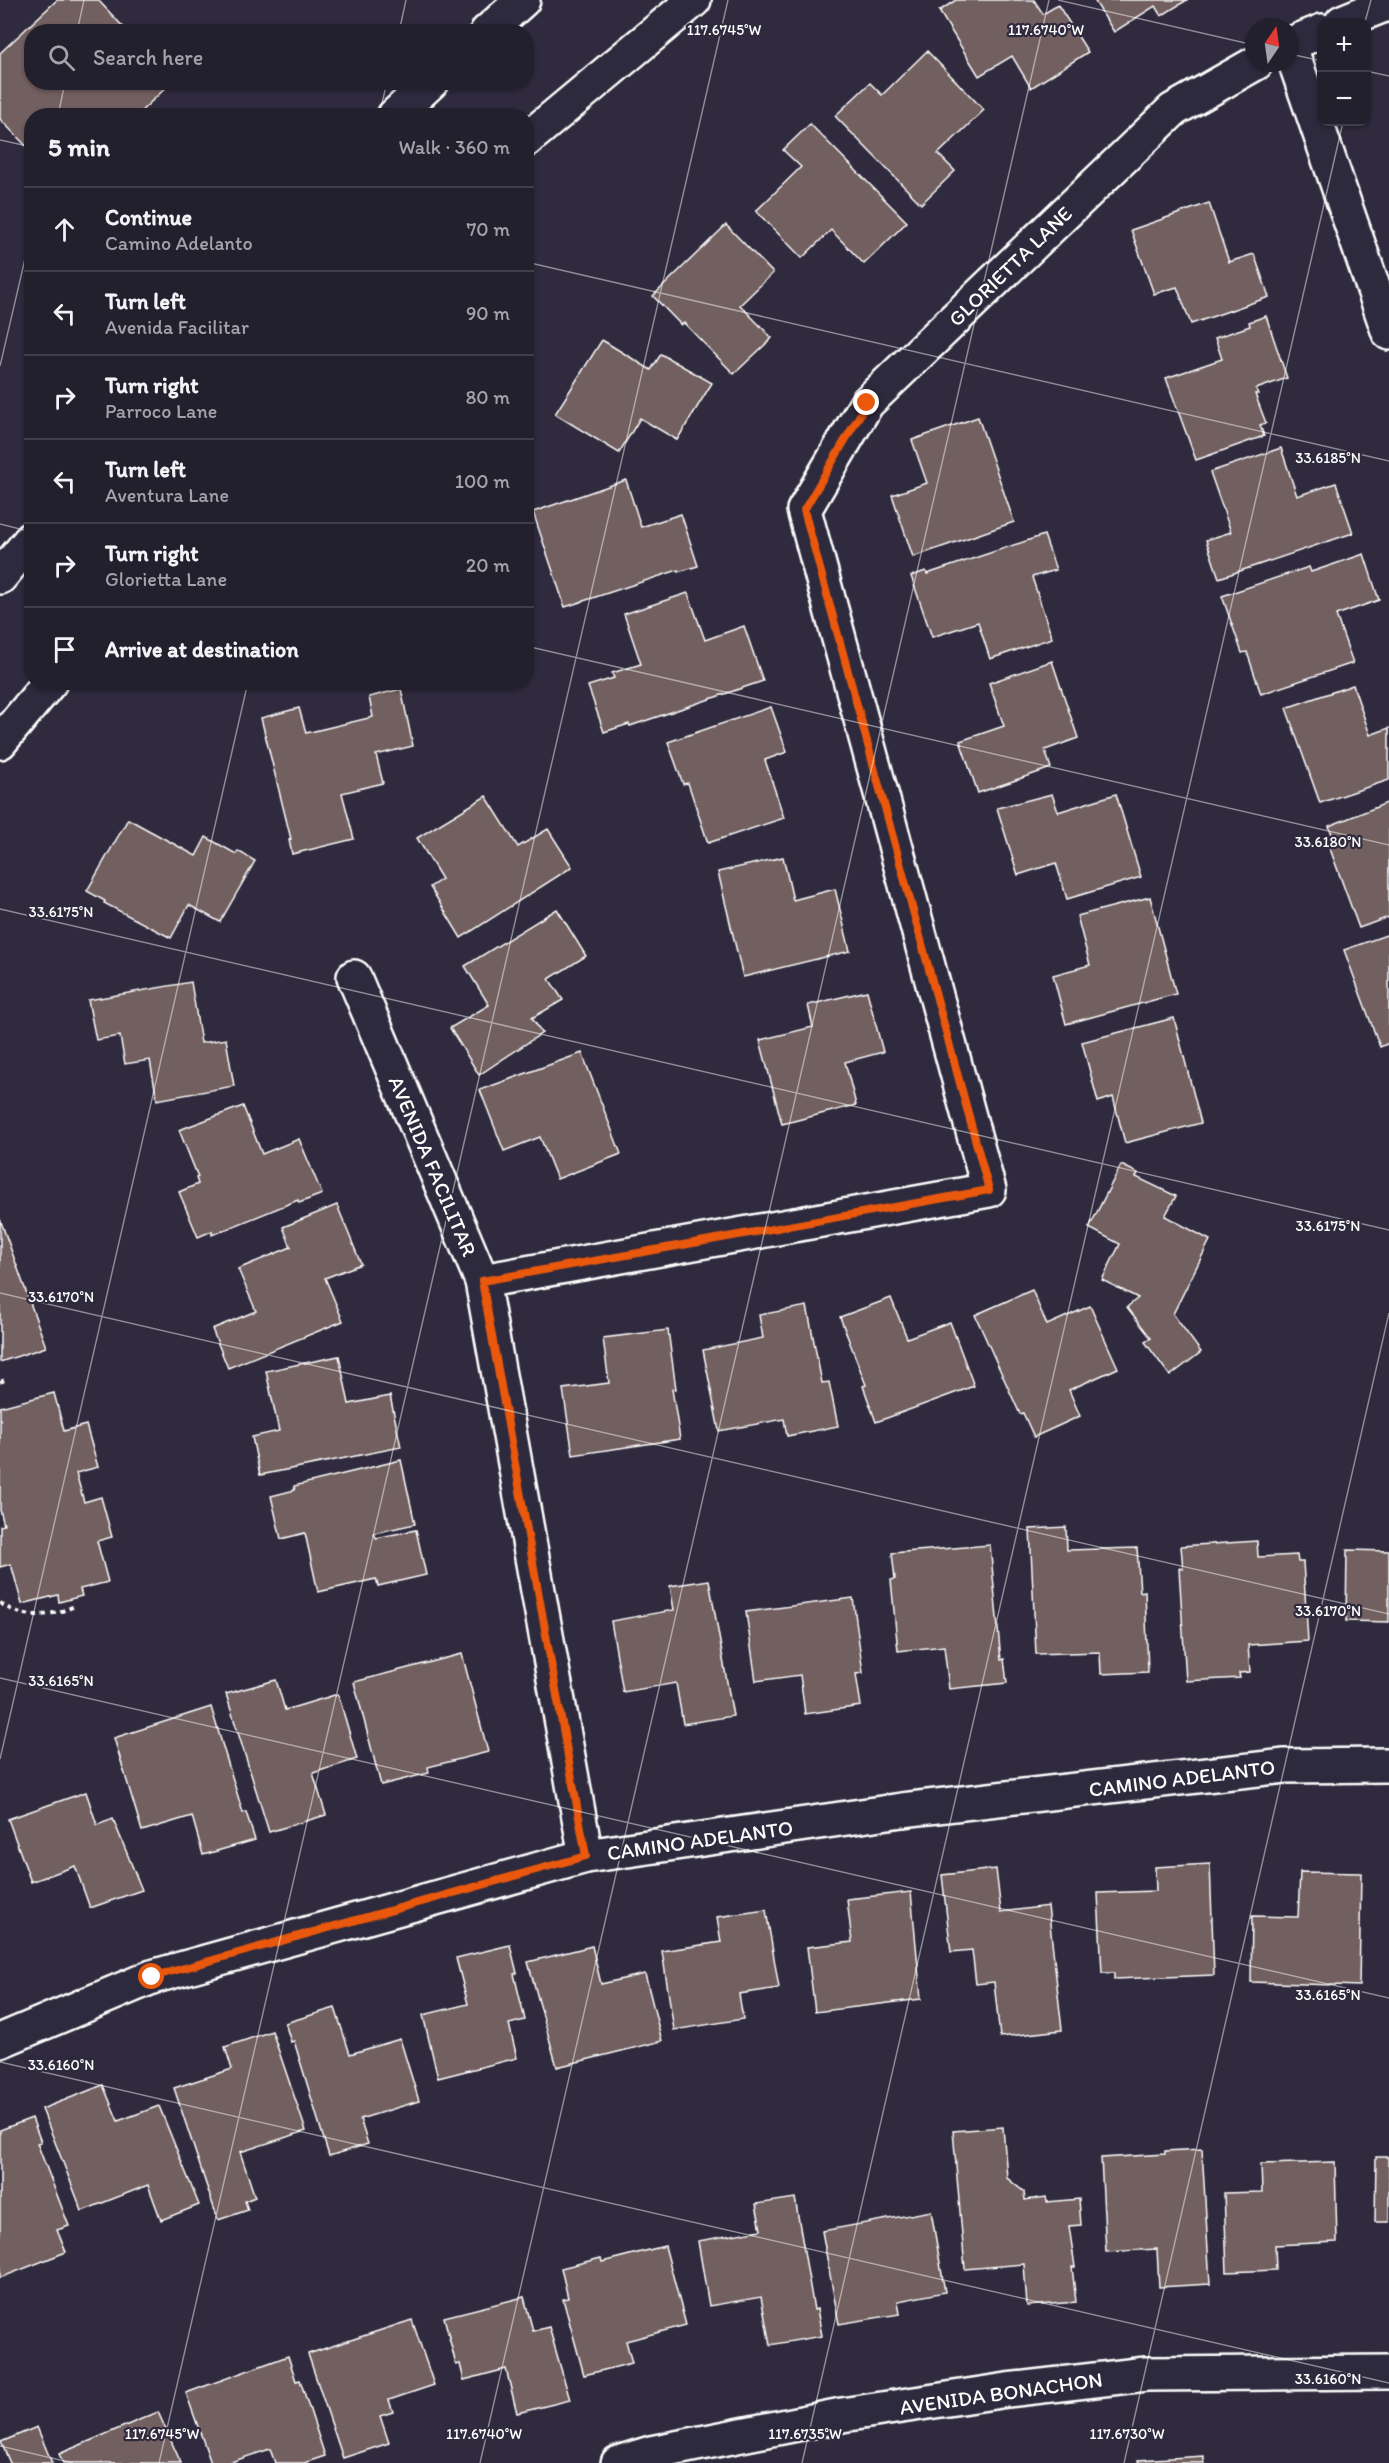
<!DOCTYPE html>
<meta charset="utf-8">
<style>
:root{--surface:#23202e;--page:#2b2836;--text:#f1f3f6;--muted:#a3a3aa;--line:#403e4a}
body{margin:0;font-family:Itim,sans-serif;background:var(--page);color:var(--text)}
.controls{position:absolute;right:18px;top:18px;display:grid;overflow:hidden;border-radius:12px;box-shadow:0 2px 4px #0004}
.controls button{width:54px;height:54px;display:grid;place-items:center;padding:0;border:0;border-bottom:2px solid var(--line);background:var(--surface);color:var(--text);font:30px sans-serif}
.compass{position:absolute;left:1245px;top:18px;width:54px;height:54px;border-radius:50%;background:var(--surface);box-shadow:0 2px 4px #0004;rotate:13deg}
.stop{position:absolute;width:18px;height:18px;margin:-14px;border:4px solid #ea580c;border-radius:50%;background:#fff}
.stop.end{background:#ea580c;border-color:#fff;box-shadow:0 2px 6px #0008}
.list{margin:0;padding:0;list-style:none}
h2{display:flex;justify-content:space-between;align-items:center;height:78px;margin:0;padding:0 24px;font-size:26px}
h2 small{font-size:20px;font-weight:400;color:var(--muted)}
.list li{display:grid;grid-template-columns:39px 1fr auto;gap:18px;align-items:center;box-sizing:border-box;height:84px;padding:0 24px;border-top:2px solid var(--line)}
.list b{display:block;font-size:22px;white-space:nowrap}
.list p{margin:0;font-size:20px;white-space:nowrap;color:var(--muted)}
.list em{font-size:20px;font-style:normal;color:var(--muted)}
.icon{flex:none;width:33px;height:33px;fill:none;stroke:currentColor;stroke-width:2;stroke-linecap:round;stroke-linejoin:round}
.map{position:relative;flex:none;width:1389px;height:2463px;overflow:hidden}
.search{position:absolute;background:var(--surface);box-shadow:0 2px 4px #0004;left:24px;top:24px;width:510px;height:66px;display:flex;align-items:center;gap:15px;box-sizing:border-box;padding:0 21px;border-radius:24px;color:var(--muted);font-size:22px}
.panel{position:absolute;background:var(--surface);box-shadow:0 2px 4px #0004;left:24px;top:108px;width:510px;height:582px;border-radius:24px}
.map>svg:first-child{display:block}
.building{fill:#725f5f;stroke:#fff;stroke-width:1.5}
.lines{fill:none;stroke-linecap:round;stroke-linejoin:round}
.street-casing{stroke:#fff;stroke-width:38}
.primary-casing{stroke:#fff;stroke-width:38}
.path{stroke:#fff;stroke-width:4;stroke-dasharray:4.5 4.5;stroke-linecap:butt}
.street{stroke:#2f2a3d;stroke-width:33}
.primary{stroke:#2f2a3d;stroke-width:33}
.route{stroke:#ea580c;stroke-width:8}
.ticks{fill:none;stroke:#fff;stroke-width:1.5;stroke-opacity:0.45}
.labels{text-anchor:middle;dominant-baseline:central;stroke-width:4.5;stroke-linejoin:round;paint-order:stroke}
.street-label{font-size:21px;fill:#fff;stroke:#2f2a3d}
.ticks-label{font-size:15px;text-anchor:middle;fill:#fff;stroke:#2f2a3d;stroke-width:4.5;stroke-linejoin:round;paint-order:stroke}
</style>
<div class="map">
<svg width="1389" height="2463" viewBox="0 0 1389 2463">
<rect width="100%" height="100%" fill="#2f2a3d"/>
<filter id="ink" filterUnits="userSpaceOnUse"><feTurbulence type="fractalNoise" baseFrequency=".0167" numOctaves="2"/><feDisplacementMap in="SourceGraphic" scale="12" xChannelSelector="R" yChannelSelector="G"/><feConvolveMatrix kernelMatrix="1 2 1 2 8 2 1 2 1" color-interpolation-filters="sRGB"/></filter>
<g filter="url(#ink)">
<g class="building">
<polygon points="57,0 98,0 128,32 32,32 32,82 172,82 136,116 32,116 32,152 0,119 0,53"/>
<polygon points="956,0 1034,0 1043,14 1058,5 1088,52 1031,88 1012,56 979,76 939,11"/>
<polygon points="1094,0 1187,0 1161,16 1155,6 1114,32"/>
<polygon points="927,51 984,110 938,154 955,171 921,204 835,116 870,83 882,95"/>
<polygon points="810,124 907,222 864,264 831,230 802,258 756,211 801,167 783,150"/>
<polygon points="1209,203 1229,262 1254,254 1269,297 1191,324 1177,287 1154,294 1131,230"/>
<polygon points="726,225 773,273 740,305 772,338 734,374 684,323 681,325 653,296"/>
<polygon points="1266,316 1287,378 1256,389 1258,394 1255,394 1266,423 1260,425 1264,436 1196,460 1166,378 1222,359 1215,338 1250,326 1249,322"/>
<polygon points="602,340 651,370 661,354 712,383 677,440 640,418 619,453 555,414"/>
<polygon points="978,417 1014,522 913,557 892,495 927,483 912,440"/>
<polygon points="1281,448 1297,496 1336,483 1353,533 1219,578 1206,540 1231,532 1210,472"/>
<polygon points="626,480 641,527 681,514 698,566 678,572 678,570 565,607 533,512"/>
<polygon points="1044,535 1056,570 1032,577 1052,638 990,659 978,622 932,637 911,576 926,571 927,574"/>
<polygon points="1364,554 1379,600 1336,615 1353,663 1261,694 1247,652 1242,653 1222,596 1309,567 1311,572"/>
<polygon points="688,593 705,640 744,626 763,681 630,726 629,724 604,732 588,686 614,678 612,673 641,664 624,614"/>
<polygon points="1052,661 1078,738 1045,750 1051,768 978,793 960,741 1004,726 989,683"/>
<polygon points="1353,685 1370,735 1389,728 1389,780 1320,803 1286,708"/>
<polygon points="401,689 413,746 376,755 383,783 342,793 354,839 292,854 289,840 291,839 261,718 299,708 306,733 373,717 369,697"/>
<polygon points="771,707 787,752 765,760 784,818 708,843 688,783 683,784 668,742"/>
<polygon points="1052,794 1058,812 1116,794 1141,877 1067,899 1056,863 1018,875 997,808"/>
<polygon points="486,796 518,847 548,829 572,867 461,938 430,887 442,879 417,838"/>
<polygon points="1389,802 1389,917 1359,928 1329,846 1335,843 1329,826"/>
<polygon points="128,819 196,856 206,837 236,854 238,851 255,861 220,922 189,905 171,938 104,903 105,901 87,891"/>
<polygon points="783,857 793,900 835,889 850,951 743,977 718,872"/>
<polygon points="1150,897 1176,994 1066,1024 1053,975 1090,965 1077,916"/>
<polygon points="557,909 586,956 549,979 563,1000 532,1018 542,1033 479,1075 450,1028 489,1005 465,966"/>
<polygon points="1389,934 1389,1043 1380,1047 1344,950"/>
<polygon points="191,982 201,1043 226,1039 234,1086 157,1100 150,1060 125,1064 120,1036 96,1040 88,1000"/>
<polygon points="867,991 883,1052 845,1062 856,1105 782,1124 760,1040 813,1027 808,1005"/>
<polygon points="1174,1018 1201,1123 1125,1143 1113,1097 1098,1102 1082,1042"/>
<polygon points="582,1053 621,1154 557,1179 540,1137 504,1151 480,1090"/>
<polygon points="243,1106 262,1154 299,1139 322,1194 299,1203 298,1200 212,1235 212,1231 198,1237 179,1192 198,1184 196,1178 198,1177 179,1130"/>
<polygon points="1121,1165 1138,1173 1136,1177 1176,1196 1165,1216 1210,1240 1173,1314 1201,1352 1170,1376 1145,1342 1151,1338 1127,1307 1138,1298 1102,1280 1120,1244 1089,1228"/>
<polygon points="337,1205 361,1264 325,1278 343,1321 228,1368 212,1329 256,1311 238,1269 291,1247 283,1227"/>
<polygon points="0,1219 46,1347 0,1362"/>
<polygon points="1032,1290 1047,1325 1090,1306 1118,1368 1069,1390 1080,1416 1034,1437 1023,1413 1020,1414 975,1315"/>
<polygon points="891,1298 907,1338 950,1322 974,1386 876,1422 863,1386 866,1385 840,1317"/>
<polygon points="807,1306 822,1383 829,1382 838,1426 787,1436 784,1419 719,1431 703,1350 763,1338 759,1315"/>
<polygon points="668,1330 676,1389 672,1389 680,1439 573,1455 563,1389 609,1383 603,1338"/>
<polygon points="339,1356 349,1404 390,1396 401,1447 260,1475 252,1437 279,1431 266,1371"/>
<polygon points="54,1393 64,1431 86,1425 98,1467 76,1473 84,1502 101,1497 112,1537 97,1541 108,1582 80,1589 82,1596 59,1602 58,1595 22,1604 11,1564 0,1567 0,1526 4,1525 0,1510 0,1407"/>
<polygon points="401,1460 415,1524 374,1533 376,1538 416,1530 426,1575 378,1586 376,1579 318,1592 305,1533 281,1539 271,1496 295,1490 294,1486"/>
<polygon points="1066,1527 1067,1550 1137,1548 1140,1592 1145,1591 1148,1672 1101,1674 1100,1652 1036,1654 1030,1529"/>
<polygon points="1257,1541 1258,1557 1297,1555 1298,1562 1303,1562 1308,1641 1248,1645 1250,1672 1239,1673 1240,1678 1186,1681 1179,1568 1183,1569 1181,1546"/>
<polygon points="990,1545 1001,1660 1004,1659 1007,1683 949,1689 944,1646 898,1651 891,1580 895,1579 892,1553"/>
<polygon points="1347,1550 1389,1551 1389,1622 1346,1621"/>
<polygon points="709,1580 733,1716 683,1724 676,1683 623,1692 611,1621 674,1610 670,1586"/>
<polygon points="853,1598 863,1673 856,1674 861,1706 805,1714 800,1675 756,1681 746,1612"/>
<polygon points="462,1654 488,1752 428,1767 429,1773 381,1785 354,1682"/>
<polygon points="276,1680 285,1710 338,1694 357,1759 313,1773 326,1815 269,1832 226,1694"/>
<polygon points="211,1707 243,1813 246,1812 255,1840 203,1855 192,1816 142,1831 114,1738"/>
<polygon points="86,1792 97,1825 113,1819 142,1890 90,1908 75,1866 31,1882 8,1819"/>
<polygon points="1210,1864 1214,1975 1114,1979 1114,1973 1102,1973 1098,1893 1156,1891 1155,1867"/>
<polygon points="996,1869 1001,1912 1048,1906 1062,2030 1000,2037 994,1982 976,1984 972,1950 951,1952 942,1875"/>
<polygon points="1300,1872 1361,1873 1359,1986 1251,1982 1252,1916 1298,1917"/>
<polygon points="911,1892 921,1999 815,2012 807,1947 852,1942 847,1899"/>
<polygon points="766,1910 779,1988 739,1994 743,2019 674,2030 662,1951 721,1942 717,1917"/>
<polygon points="510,1945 517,1973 514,1974 525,2020 509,2024 517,2058 438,2078 423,2015 468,2004 456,1958"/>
<polygon points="592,1946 601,1984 645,1974 662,2041 557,2067 528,1962"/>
<polygon points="335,2008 350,2054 400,2039 419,2101 360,2119 368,2144 329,2156 294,2041 291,2042 285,2023"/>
<polygon points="272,2031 306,2131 240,2152 255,2197 245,2201 248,2210 218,2220 174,2088 232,2069 225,2047"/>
<polygon points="103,2085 118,2121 159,2106 199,2205 161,2220 148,2185 82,2211 42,2109"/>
<polygon points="32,2118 41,2142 37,2143 69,2226 57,2230 66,2252 0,2278 0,2130"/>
<polygon points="1003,2127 1007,2178 1024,2192 1025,2200 1046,2197 1047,2202 1079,2199 1081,2225 1069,2226 1075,2267 1072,2267 1076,2302 1027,2306 1024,2264 965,2269 953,2131"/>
<polygon points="1202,2149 1210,2284 1159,2287 1157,2249 1106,2252 1101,2158 1165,2154 1165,2151"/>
<polygon points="1376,2157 1389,2157 1389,2222 1375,2222"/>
<polygon points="1335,2162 1337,2242 1275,2245 1276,2270 1227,2272 1224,2193 1262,2192 1261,2164"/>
<polygon points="795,2198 814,2310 817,2309 822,2336 770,2345 761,2297 709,2306 698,2241 761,2230 756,2204"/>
<polygon points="931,2211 945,2292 898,2301 900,2314 839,2324 822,2231"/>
<polygon points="665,2246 686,2325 626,2341 632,2363 584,2375 563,2299 568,2298 561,2268 601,2258 602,2262"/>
<polygon points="524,2297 533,2331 549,2327 570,2400 517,2413 506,2369 464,2380 460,2364 456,2365 444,2317"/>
<polygon points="412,2320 434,2385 389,2400 393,2412 380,2416 389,2443 343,2458 308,2354"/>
<polygon points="288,2356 296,2381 300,2380 325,2456 304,2463 275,2463 270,2449 228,2463 211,2463 186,2393"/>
<polygon points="158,2412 181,2463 63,2463 59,2454"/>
<polygon points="37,2427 52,2463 10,2463 1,2442"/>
<polygon points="1204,2456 1204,2463 1139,2463 1138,2460"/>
</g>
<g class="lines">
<g class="street-casing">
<g id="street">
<polyline points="1342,22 1389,3"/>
<polyline points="1290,44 1322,31"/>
<polyline points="1290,47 1389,333"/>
<polyline points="354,977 482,1281 586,1856"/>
<polyline points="482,1281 989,1190 804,510 867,403 1173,110 1256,63"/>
<polyline points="0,2041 152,1977 586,1856 902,1810 1285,1766 1389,1765"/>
<polyline points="618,2463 651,2453 842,2415 1007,2390 1146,2374 1389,2372"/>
</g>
</g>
<g class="primary-casing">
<g id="primary">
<polyline points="487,32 523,0"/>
<polyline points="394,116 431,82"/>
<polyline points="526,140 694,0"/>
<polyline points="0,577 32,538"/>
<polyline points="0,742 50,682"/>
</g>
</g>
<g class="path">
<polyline points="0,1382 7,1379"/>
<path d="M0,1603c24,17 49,14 75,3"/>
</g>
<use href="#street" class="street"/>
<use href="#primary" class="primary"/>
</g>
</g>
<g class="lines" filter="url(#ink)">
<polyline class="route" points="152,1977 586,1856 482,1281 989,1190 804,510 867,403"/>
</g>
<path class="ticks" d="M1058,0l196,45M1365,22l6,-22M77,32l7,-32M399,32l7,-32M1290,54l32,7M1366,71l23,5M58,116l7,-34M379,116l8,-34M0,140l32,7M526,262l863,199M0,366l32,-137M0,524l32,8M526,646l863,199M0,909l1389,321M0,1293l1389,321M0,1678l1389,320M0,1759l248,-1077M0,2062l1389,321M0,2446l73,17M159,2463l569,-2463M480,2463l569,-2463M802,2463l541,-2341M1124,2463l265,-1150"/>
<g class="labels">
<g class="street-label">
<text transform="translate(1010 266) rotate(-44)">GLORIETTA LANE</text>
<text transform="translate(433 1166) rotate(67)">AVENIDA FACILITAR</text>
<text transform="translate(1182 1778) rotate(-7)">CAMINO ADELANTO</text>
<text transform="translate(700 1840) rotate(-8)">CAMINO ADELANTO</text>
<text transform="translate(1001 2393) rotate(-8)">AVENIDA BONACHON</text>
</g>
</g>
<g class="ticks-label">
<text x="724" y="35">117.6745°W</text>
<text x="1046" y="35">117.6740°W</text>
<text x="1328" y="463">33.6185°N</text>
<text x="1328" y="847">33.6180°N</text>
<text x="61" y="917">33.6175°N</text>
<text x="1328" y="1231">33.6175°N</text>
<text x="61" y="1302">33.6170°N</text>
<text x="1328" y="1616">33.6170°N</text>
<text x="61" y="1686">33.6165°N</text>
<text x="1328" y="2000">33.6165°N</text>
<text x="61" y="2070">33.6160°N</text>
<text x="1328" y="2384">33.6160°N</text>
<text x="162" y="2439">117.6745°W</text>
<text x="484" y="2439">117.6740°W</text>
<text x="805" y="2439">117.6735°W</text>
<text x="1127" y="2439">117.6730°W</text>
</g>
</svg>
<div class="controls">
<button>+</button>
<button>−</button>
</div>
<svg class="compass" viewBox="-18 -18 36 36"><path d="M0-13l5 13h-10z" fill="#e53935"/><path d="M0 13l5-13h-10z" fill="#a3a3aa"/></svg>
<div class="stop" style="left:152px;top:1977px"></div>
<div class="stop end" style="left:867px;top:403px"></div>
<div class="search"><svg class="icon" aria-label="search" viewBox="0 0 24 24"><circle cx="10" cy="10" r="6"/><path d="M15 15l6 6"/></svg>Search here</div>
<section class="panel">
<h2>5 min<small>Walk · 360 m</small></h2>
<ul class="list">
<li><svg class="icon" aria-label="ahead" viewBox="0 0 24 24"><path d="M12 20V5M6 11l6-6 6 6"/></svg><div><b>Continue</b><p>Camino Adelanto</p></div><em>70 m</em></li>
<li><svg class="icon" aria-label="left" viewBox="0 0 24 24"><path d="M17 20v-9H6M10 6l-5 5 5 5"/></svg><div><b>Turn left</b><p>Avenida Facilitar</p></div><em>90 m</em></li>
<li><svg class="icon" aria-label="right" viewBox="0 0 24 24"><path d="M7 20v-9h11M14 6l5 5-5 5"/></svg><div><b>Turn right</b><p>Parroco Lane</p></div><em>80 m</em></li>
<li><svg class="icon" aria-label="left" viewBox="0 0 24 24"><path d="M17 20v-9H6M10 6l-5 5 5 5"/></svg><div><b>Turn left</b><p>Aventura Lane</p></div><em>100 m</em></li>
<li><svg class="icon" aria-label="right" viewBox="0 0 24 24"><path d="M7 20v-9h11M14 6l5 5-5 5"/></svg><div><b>Turn right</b><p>Glorietta Lane</p></div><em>20 m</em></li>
<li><svg class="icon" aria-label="arrive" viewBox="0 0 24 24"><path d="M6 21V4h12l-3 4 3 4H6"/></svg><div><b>Arrive at destination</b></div></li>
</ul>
</section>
</div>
